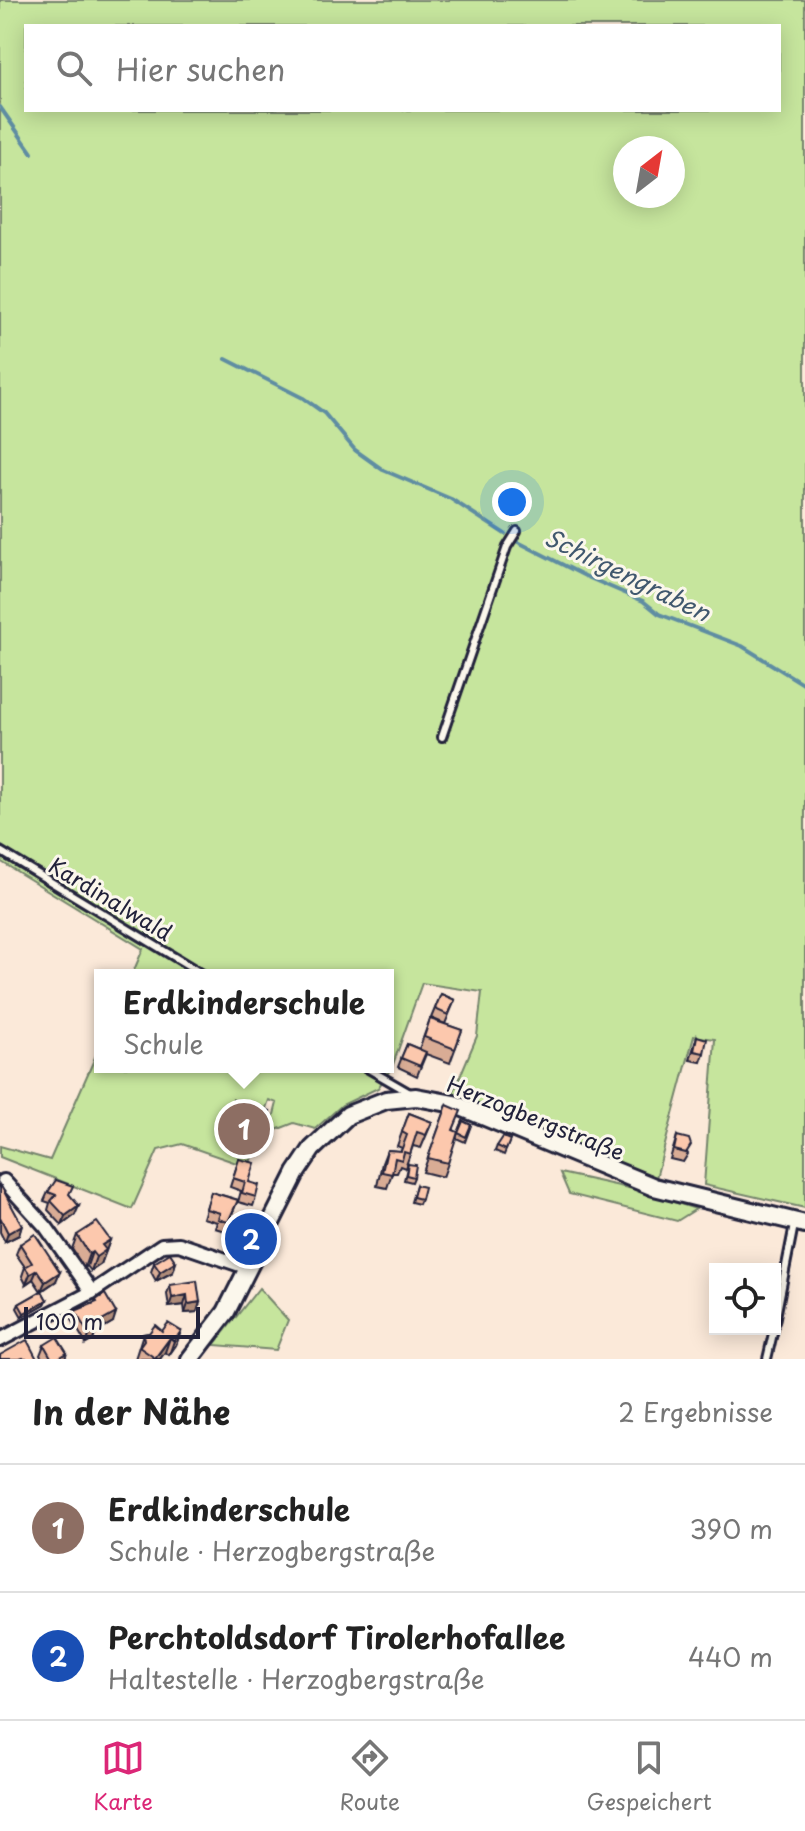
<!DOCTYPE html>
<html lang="de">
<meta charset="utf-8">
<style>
:root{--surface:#fff;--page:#f6f6f6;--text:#222;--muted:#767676;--line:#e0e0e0;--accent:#db2777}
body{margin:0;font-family:"Playpen Sans",sans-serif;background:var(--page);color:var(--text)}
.controls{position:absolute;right:24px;bottom:24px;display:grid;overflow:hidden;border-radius:0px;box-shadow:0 4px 20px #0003}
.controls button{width:72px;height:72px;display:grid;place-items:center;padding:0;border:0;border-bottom:2px solid var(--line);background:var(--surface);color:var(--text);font:40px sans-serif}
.compass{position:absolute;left:613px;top:136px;width:72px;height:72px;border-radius:50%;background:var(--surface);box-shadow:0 4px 20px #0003;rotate:31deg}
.scale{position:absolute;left:24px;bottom:20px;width:176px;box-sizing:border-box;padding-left:8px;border:4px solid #22223b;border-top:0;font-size:22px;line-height:28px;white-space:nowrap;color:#22223b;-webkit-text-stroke:6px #fbf7ec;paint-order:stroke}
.you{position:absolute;left:512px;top:502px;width:28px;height:28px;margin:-20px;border:6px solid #fff;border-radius:50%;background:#1a73e8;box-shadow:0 0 0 12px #1a73e833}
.badge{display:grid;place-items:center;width:52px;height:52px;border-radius:50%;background:var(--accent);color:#fff;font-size:26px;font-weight:700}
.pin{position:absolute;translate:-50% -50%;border:4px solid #fff;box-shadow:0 2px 8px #0006}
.popup{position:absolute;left:94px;top:969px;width:300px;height:104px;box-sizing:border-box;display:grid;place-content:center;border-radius:0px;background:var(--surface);filter:drop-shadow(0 2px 6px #0005);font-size:26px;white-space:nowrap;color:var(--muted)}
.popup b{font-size:30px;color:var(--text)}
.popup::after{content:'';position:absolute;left:50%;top:100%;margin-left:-16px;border:16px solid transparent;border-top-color:var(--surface)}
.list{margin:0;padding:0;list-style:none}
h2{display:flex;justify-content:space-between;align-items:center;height:104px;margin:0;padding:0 32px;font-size:34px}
h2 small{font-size:26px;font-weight:400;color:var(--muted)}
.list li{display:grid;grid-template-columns:52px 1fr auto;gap:24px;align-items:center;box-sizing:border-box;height:128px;padding:0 32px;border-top:2px solid var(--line)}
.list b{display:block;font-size:30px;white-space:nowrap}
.list p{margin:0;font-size:26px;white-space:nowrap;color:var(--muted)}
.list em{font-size:26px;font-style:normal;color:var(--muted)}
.icon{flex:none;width:44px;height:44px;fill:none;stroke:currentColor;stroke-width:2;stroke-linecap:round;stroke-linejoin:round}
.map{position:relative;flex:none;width:805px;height:1359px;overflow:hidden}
.search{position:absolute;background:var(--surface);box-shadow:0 4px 20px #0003;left:24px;right:24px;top:24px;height:88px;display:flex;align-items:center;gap:20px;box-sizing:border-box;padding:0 28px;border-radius:0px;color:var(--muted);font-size:30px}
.sheet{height:360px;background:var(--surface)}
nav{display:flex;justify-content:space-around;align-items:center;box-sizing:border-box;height:112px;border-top:2px solid var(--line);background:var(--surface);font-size:22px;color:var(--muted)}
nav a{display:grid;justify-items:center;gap:4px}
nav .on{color:var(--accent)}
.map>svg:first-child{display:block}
.green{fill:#c6e59d;stroke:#74846c;stroke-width:2;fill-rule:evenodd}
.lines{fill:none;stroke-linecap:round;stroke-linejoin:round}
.stream{stroke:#5f8da2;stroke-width:4}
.service-casing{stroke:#22223b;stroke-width:12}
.minor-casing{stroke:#22223b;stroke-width:18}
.secondary-casing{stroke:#22223b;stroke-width:22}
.service{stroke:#fbf7ec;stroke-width:6}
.minor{stroke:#fbf7ec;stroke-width:12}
.secondary{stroke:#fbf7ec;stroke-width:16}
.wall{fill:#d9ac95;stroke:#22223b;stroke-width:2}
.shaded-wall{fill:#b08c79;stroke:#22223b;stroke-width:2}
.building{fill:#fcc8ad;stroke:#22223b;stroke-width:2}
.labels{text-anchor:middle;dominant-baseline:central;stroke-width:6;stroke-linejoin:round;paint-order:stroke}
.street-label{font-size:22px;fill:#22223b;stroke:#fbf7ec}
.water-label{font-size:24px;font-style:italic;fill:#40586e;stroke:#fbf7ec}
</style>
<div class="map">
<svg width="805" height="1359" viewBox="0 0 805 1359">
<rect width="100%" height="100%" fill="#fbe9d9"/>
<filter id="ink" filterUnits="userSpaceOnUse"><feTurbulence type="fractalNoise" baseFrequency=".0125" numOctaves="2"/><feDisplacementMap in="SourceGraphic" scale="16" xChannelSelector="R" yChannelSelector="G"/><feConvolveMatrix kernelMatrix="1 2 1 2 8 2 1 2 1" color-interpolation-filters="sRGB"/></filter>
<g filter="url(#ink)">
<g class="green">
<path d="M0,0h805v1208l-101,-23 11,-146 -21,-3 -38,142 -91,-35 -112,-50 24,-57 5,-44 -60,-9 -30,84 -14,21 -36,17 -27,24 -21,-6 -18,7 -5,-4 6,-23 -8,-3 -4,11 -35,-9 -7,30 3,14 27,9 -5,12 -66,-23 -24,6 -26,59 -132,-52v-11l50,14 50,-114v21h288v-92h-256l11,-26 -143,-88zM26,26h753v84h-753zM625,148h48v48h-48z"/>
<polygon points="560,1173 633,1189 696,1209 677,1221 569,1194"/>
<polygon points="259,1288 288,1320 276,1350 214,1345"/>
</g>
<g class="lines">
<g class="stream">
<polyline points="0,107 32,153"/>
<polyline points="226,359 303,398 324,413 355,450 383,470 451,499 505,534"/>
<polyline points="518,542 585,576 643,601 659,614 742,646 805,685"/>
</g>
<g class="service-casing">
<g id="service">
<polyline points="442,737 507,547 517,531"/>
<polyline points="0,851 204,975"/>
<polyline points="365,1067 410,1093"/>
<polyline points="775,1322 794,1225"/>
<polyline points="767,1359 774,1329"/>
</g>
</g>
<g class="minor-casing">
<g id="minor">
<polyline points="4,1181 46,1227 92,1292"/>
<polyline points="0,1340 92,1292 162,1245 179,1244 249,1268"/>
</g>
</g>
<g class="secondary-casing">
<polyline id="secondary" points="190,1359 226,1312 296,1173 312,1149 348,1115 386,1100 416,1097 454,1104 654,1187 805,1224"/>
</g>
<use href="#service" class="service"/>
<use href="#minor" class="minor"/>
<use href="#secondary" class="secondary"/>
</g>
<g class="wall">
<polygon points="441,994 455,1000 445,1024 431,1018"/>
<polygon points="430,1019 462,1030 450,1063 426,1054 417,1076 398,1067 407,1044 419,1049"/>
<polygon points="697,1036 704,1053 701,1062 690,1060"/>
<polygon points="233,1100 265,1130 260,1143 223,1132"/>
<polygon points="447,1105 454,1130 448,1163 443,1177 423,1172"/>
<polygon points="409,1113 432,1122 421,1148 413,1146 405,1168 400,1166 397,1173 392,1173 387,1188 377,1186 382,1163 387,1150 401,1151 402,1148 397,1146"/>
<polygon points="463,1121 471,1125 465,1142 456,1138"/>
<polygon points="677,1136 688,1154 683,1162 670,1159"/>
<polygon points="510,1140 504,1155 495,1151 497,1146"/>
<polygon points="239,1159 256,1197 253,1206 238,1202 241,1191 230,1187"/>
<polygon points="408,1164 414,1177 412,1182 404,1180"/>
<polygon points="416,1185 421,1199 419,1204 411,1202"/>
<polygon points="0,1186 22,1225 19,1235 5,1242 0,1232"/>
<polygon points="48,1192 69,1194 75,1215 62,1225 48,1210 50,1203 44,1201"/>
<polygon points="211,1192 238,1200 225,1231 215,1228 217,1222 203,1218"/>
<polygon points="77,1235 110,1240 101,1264 91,1271 87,1266 84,1268 72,1249"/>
<polygon points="20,1244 56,1281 42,1291 47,1300 45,1304 22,1317 17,1308 19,1304 41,1291 33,1279 26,1284 22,1276 25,1267 16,1254"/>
<polygon points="176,1262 173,1272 156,1281 151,1272 154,1263"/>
<polygon points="170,1285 200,1302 197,1312 185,1313 184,1305 169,1307 167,1294"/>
<polygon points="96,1300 113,1322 96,1332 93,1340 86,1344 72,1320 75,1311 94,1303"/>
<polygon points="162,1331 181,1331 176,1345 169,1355 165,1352 160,1359 135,1359 143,1334"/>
<polygon points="44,1345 67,1353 65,1359 43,1359 40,1355"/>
</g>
<g class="shaded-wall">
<polygon points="79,1206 75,1215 62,1225 65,1216"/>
<polygon points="22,1225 19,1235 5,1242 8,1233"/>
<polygon points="110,1240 101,1264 91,1271 96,1257 102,1245"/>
<polygon points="92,1252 87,1266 84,1268 89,1254"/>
<polygon points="176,1262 173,1272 156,1281 160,1272"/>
<polygon points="37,1270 33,1279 26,1284 30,1274"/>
<polygon points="60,1272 56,1281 41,1291 45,1282"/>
<polygon points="187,1295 184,1305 169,1307 172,1298"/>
<polygon points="47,1300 45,1304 22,1317 24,1313"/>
<polygon points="200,1302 197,1312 185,1313 188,1304"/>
<polygon points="116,1313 113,1322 96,1332 93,1340 86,1344 93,1326"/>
<polygon points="181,1331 176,1345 169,1355 174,1341"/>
<polygon points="170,1338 165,1352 160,1359 155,1359"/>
</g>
<g class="building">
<polygon points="441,994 455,1000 448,1015 435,1009"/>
<polygon points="430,1019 462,1030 455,1049 424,1037"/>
<polygon points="697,1036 707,1039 704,1053 694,1051"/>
<polygon points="407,1044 426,1052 420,1066 401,1058"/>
<polygon points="233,1100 270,1111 265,1130 228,1119"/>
<polygon points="447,1105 461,1111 453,1130 458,1132 448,1163 428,1158"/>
<polygon points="409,1113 432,1122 426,1135 417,1132 410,1154 404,1152 402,1160 395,1158 392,1174 382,1172 387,1150 401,1151 407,1135 402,1132"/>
<polygon points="463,1121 471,1125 466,1137 458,1133"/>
<polygon points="677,1136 689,1139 691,1145 686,1153 674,1150"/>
<polygon points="503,1137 510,1140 506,1150 497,1146"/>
<polygon points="239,1159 255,1163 249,1182 259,1185 256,1197 242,1193 245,1182 233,1178"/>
<polygon points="408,1164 416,1165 414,1177 406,1175"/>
<polygon points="56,1180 73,1186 69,1194 79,1206 65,1216 51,1201 56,1195 48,1192"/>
<polygon points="416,1185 424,1187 421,1199 413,1197"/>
<polygon points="0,1186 1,1186 22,1225 8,1233 0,1217"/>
<polygon points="211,1192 238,1200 228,1222 218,1219 220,1213 206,1209"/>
<polygon points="97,1222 110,1240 102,1245 106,1250 96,1257 92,1252 89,1254 77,1235"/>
<polygon points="35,1234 60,1272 45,1282 37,1270 30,1274 25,1267 32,1263 20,1244"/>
<polygon points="170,1253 176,1262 160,1272 154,1263"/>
<polygon points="197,1281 200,1302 188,1304 187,1295 172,1298 170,1285"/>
<polygon points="42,1291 47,1300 24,1313 19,1304"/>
<polygon points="105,1294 116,1313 93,1326 96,1331 89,1335 75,1311 97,1302 96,1300"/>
<polygon points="168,1323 181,1331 174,1341 170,1338 155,1358 139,1347 144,1340 143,1334 149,1333 155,1325 162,1331"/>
<polygon points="57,1337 67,1353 57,1359 52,1359 44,1345"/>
<polygon points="27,1340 37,1359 24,1359 23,1358 20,1359 0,1359 0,1355"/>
</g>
</g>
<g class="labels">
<g class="street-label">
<text transform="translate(111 898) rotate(31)">Kardinalwald</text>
<text transform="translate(536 1117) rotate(22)">Herzogbergstraße</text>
</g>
<g class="water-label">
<text transform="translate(628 574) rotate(26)">Schirgengraben</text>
</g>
</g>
</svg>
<div class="controls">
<button><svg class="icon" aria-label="locate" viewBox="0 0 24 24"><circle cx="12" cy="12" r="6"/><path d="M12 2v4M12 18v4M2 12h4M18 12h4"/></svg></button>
</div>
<svg class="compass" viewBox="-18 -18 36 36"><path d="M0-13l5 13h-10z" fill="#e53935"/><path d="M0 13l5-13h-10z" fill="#767676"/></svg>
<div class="scale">100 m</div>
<div class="you"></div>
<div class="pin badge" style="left:244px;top:1129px;background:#8d6e63">1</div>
<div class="popup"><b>Erdkinderschule</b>Schule</div>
<div class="pin badge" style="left:251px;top:1239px;background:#1a4fb4">2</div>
<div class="search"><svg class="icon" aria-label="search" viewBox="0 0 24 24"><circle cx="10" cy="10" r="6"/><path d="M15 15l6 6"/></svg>Hier suchen</div>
</div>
<section class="sheet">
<h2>In der Nähe<small>2 Ergebnisse</small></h2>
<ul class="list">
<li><span class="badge" style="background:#8d6e63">1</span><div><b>Erdkinderschule</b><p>Schule · Herzogbergstraße</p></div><em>390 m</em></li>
<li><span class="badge" style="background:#1a4fb4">2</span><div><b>Perchtoldsdorf Tirolerhofallee</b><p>Haltestelle · Herzogbergstraße</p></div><em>440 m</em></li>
</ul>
</section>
<nav>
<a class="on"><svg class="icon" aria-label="map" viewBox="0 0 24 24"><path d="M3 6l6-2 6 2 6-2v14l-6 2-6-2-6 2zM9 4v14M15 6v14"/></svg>Karte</a>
<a><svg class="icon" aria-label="directions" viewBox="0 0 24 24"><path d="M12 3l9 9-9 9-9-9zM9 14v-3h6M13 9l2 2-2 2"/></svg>Route</a>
<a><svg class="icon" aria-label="saved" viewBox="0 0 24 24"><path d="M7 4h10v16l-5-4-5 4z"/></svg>Gespeichert</a>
</nav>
